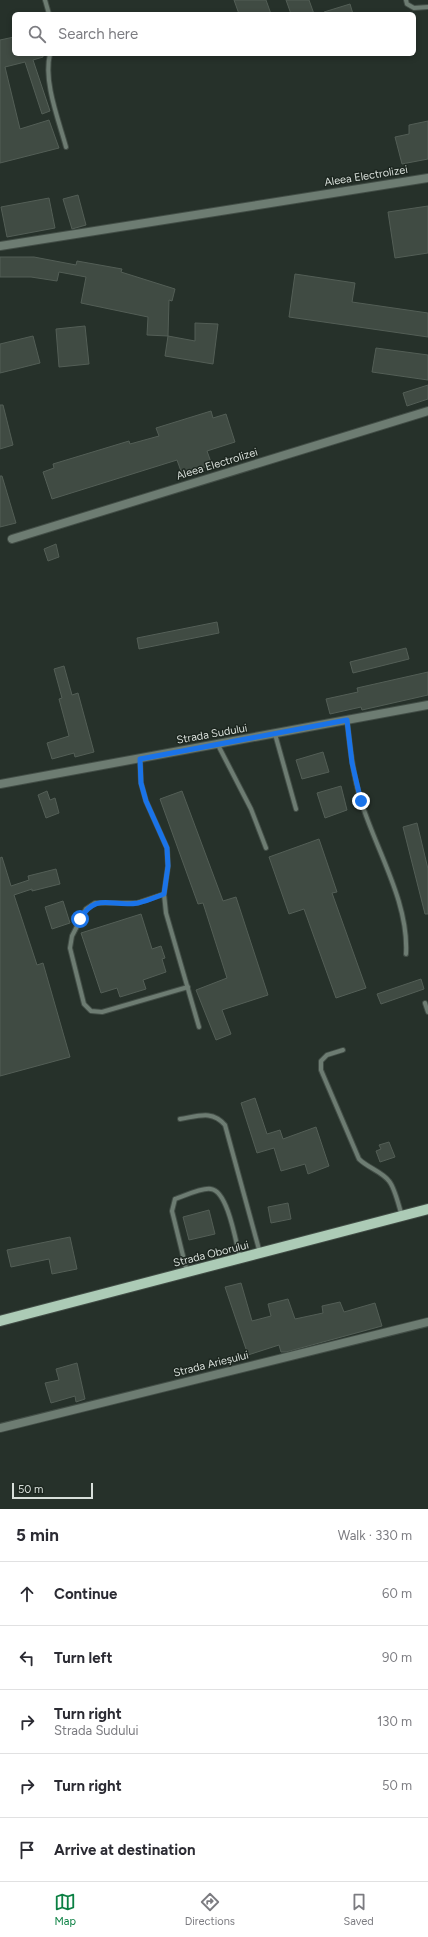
<!DOCTYPE html>
<meta charset="utf-8">
<style>
:root{--surface:#fff;--page:#f7f7f7;--text:#2b2b33;--muted:#7c7c81;--line:#e1e1e2;--accent:#0b8043}
body{margin:0;font-family:Figtree,sans-serif;background:var(--page);color:var(--text)}
.scale{position:absolute;left:12px;bottom:10px;width:81px;box-sizing:border-box;padding-left:4px;border:2px solid #d8dfda;border-top:0;font-size:11px;line-height:14px;white-space:nowrap;color:#d8dfda;-webkit-text-stroke:3px #1d2720;paint-order:stroke}
.stop{position:absolute;width:12px;height:12px;margin:-9px;border:3px solid #1a73e8;border-radius:50%;background:#fff}
.stop.end{background:#1a73e8;border-color:#fff;box-shadow:0 1px 4px #0008}
.list{margin:0;padding:0;list-style:none}
h2{display:flex;justify-content:space-between;align-items:center;height:52px;margin:0;padding:0 16px;font-size:17px}
h2 small{font-size:13px;font-weight:400;color:var(--muted)}
.list li{display:grid;grid-template-columns:26px 1fr auto;gap:12px;align-items:center;box-sizing:border-box;height:64px;padding:0 16px;border-top:1px solid var(--line)}
.list b{display:block;font-size:15px;white-space:nowrap}
.list p{margin:0;font-size:13px;white-space:nowrap;color:var(--muted)}
.list em{font-size:13px;font-style:normal;color:var(--muted)}
.icon{flex:none;width:22px;height:22px;fill:none;stroke:currentColor;stroke-width:2;stroke-linecap:round;stroke-linejoin:round}
.map{position:relative;flex:none;width:428px;height:1509px;overflow:hidden}
.search{position:absolute;background:var(--surface);box-shadow:0 2px 6px #0003;left:12px;right:12px;top:12px;height:44px;display:flex;align-items:center;gap:10px;box-sizing:border-box;padding:0 14px;border-radius:6px;color:var(--muted);font-size:15px}
.sheet{height:372px;background:var(--surface)}
nav{display:flex;justify-content:space-around;align-items:center;box-sizing:border-box;height:56px;border-top:1px solid var(--line);background:var(--surface);font-size:11px;color:var(--muted)}
nav a{display:grid;justify-items:center;gap:2px}
nav .on{color:var(--accent)}
.map>svg:first-child{display:block}
.building{fill:#404b43;stroke:#535e56}
.lines{fill:none;stroke-linecap:round;stroke-linejoin:round}
.service-casing{stroke:#424d46;stroke-width:6}
.minor-casing{stroke:#424d46;stroke-width:10}
.primary-casing{stroke:#424d46;stroke-width:12}
.service{stroke:#6d7c72;stroke-width:4}
.minor{stroke:#6d7c72;stroke-width:8}
.primary{stroke:#accbb6;stroke-width:10}
.route{stroke:#1a73e8;stroke-width:5}
.labels{text-anchor:middle;dominant-baseline:central;stroke-width:3;stroke-linejoin:round;paint-order:stroke}
.street-label{font-size:11px;fill:#d8dfda;stroke:#1d2720}
</style>
<div class="map">
<svg width="428" height="1509" viewBox="0 0 428 1509">
<rect width="100%" height="100%" fill="#26312a"/>
<g class="building">
<polygon points="234,0 266,0 271,14 239,14"/>
<polygon points="286,0 309,0 314,14 291,14"/>
<polygon points="350,4 353,14 325,14 324,12"/>
<polygon points="14,37 14,54 43,54 43,57 33,60 50,111 42,114 25,62 5,67 20,129 49,120 59,148 0,163 0,40"/>
<polygon points="428,121 428,159 402,164 395,137 409,134 409,125"/>
<polygon points="78,195 86,225 72,229 63,199"/>
<polygon points="49,198 55,228 7,237 1,207"/>
<polygon points="428,206 428,253 395,258 388,212"/>
<polygon points="0,257 34,257 76,265 77,261 122,269 121,272 175,289 172,301 169,300 168,336 147,335 148,317 81,303 86,277 59,272 57,281 31,277 0,277"/>
<polygon points="295,274 355,283 352,302 428,313 428,337 289,317"/>
<polygon points="195,323 218,324 213,364 165,356 168,336 195,341"/>
<polygon points="85,326 89,364 59,367 56,329"/>
<polygon points="33,336 40,363 0,373 0,344"/>
<polygon points="376,348 428,355 428,380 372,372"/>
<polygon points="428,385 428,399 407,406 403,393"/>
<polygon points="0,405 3,405 13,445 0,449"/>
<polygon points="211,411 213,418 226,414 235,442 207,451 212,465 182,474 177,460 52,499 43,472 54,468 53,464 129,441 130,444 159,436 156,428"/>
<polygon points="0,476 2,476 16,523 0,527"/>
<polygon points="56,544 59,557 48,561 44,549"/>
<polygon points="217,622 219,633 139,649 137,638"/>
<polygon points="406,648 409,659 353,673 350,662"/>
<polygon points="64,666 72,695 78,693 94,752 75,757 74,753 52,759 47,743 69,736 59,699 62,698 54,669"/>
<polygon points="428,672 428,695 362,710 361,707 330,714 326,699 358,692 357,688"/>
<polygon points="323,752 329,772 302,779 296,760"/>
<polygon points="341,786 347,810 325,818 317,793"/>
<polygon points="47,791 50,800 55,798 59,813 46,818 38,795"/>
<polygon points="182,791 223,901 236,897 268,995 222,1010 231,1034 216,1040 196,990 227,978 203,903 198,904 160,799"/>
<polygon points="417,823 428,869 428,914 425,914 403,827"/>
<polygon points="319,839 337,892 332,893 366,988 336,998 304,909 289,914 269,857"/>
<polygon points="2,857 11,886 29,880 28,876 56,869 60,884 32,891 32,889 14,895 37,965 43,963 70,1057 0,1076 0,858"/>
<polygon points="63,901 70,923 52,929 45,907"/>
<polygon points="141,914 152,949 161,946 165,958 162,959 166,972 143,980 146,989 120,997 117,988 101,993 81,933"/>
<polygon points="421,979 424,989 381,1004 377,994"/>
<polygon points="255,1098 267,1134 280,1130 283,1139 316,1127 329,1166 308,1174 305,1164 281,1171 274,1148 257,1153 241,1103"/>
<polygon points="389,1142 395,1157 380,1162 376,1151 381,1149 379,1145"/>
<polygon points="288,1203 291,1219 271,1223 268,1207"/>
<polygon points="209,1210 215,1234 189,1240 183,1217"/>
<polygon points="70,1237 77,1269 52,1274 49,1259 11,1267 7,1250"/>
<polygon points="241,1283 252,1321 271,1316 268,1304 288,1299 295,1319 323,1313 322,1306 340,1302 344,1312 375,1303 382,1326 286,1352 281,1352 279,1345 248,1355 225,1287"/>
<polygon points="77,1363 85,1399 76,1402 75,1396 51,1403 45,1383 59,1380 56,1369"/>
</g>
<g class="lines">
<g class="service-casing">
<g id="service">
<polyline points="45,0 49,14"/>
<polyline points="406,0 407,4 414,8 428,7"/>
<path d="M50,54c-7,27 9,67 16,93"/>
<path d="M347,720c3,28 6,55 14,81 15,49 48,101 45,153"/>
<polyline points="275,734 296,809"/>
<polyline points="218,745 251,809 266,848"/>
<polyline points="140,759 141,783 146,801 167,848 168,866 164,894 166,913 199,1027"/>
<polyline points="164,894 137,903 95,903 86,909 72,936 70,948 84,1004 91,1011 102,1012 188,987"/>
<polyline points="425,1003 428,1012"/>
<path d="M343,1050l-16,5 -6,6v9l38,89c9,9 22,12 30,22 6,7 10,26 13,35"/>
<path d="M180,1119c19,-3 32,-9 45,6l35,128"/>
<path d="M187,1272l-15,-61 3,-12c9,-3 28,-12 36,-10 17,2 25,54 29,69"/>
</g>
</g>
<g class="minor-casing">
<g id="minor">
<polyline points="0,246 428,178"/>
<polyline points="12,539 428,411"/>
<polyline points="0,784 428,705"/>
<polyline points="0,1428 428,1322"/>
</g>
</g>
<g class="primary-casing">
<polyline id="primary" points="0,1321 428,1209"/>
</g>
<use href="#service" class="service"/>
<use href="#minor" class="minor"/>
<use href="#primary" class="primary"/>
</g>
<g class="lines">
<path class="route" d="M80,919c17,-28 32,-11 58,-16 9,-2 18,-6 26,-9l4,-28 -1,-18 -21,-47 -5,-18 -1,-24 207,-39 5,43 9,38"/>
</g>
<g class="labels">
<g class="street-label">
<text transform="translate(366 176) rotate(-9)">Aleea Electrolizei</text>
<text transform="translate(217 464) rotate(-17)">Aleea Electrolizei</text>
<text transform="translate(212 734) rotate(-10)">Strada Sudului</text>
<text transform="translate(211 1254) rotate(-14)">Strada Oborului</text>
<text transform="translate(211 1364) rotate(-14)">Strada Arieșului</text>
</g>
</g>
</svg>
<div class="scale">50 m</div>
<div class="stop" style="left:80px;top:919px"></div>
<div class="stop end" style="left:361px;top:801px"></div>
<div class="search"><svg class="icon" aria-label="search" viewBox="0 0 24 24"><circle cx="10" cy="10" r="6"/><path d="M15 15l6 6"/></svg>Search here</div>
</div>
<section class="sheet">
<h2>5 min<small>Walk · 330 m</small></h2>
<ul class="list">
<li><svg class="icon" aria-label="ahead" viewBox="0 0 24 24"><path d="M12 20V5M6 11l6-6 6 6"/></svg><div><b>Continue</b></div><em>60 m</em></li>
<li><svg class="icon" aria-label="left" viewBox="0 0 24 24"><path d="M17 20v-9H6M10 6l-5 5 5 5"/></svg><div><b>Turn left</b></div><em>90 m</em></li>
<li><svg class="icon" aria-label="right" viewBox="0 0 24 24"><path d="M7 20v-9h11M14 6l5 5-5 5"/></svg><div><b>Turn right</b><p>Strada Sudului</p></div><em>130 m</em></li>
<li><svg class="icon" aria-label="right" viewBox="0 0 24 24"><path d="M7 20v-9h11M14 6l5 5-5 5"/></svg><div><b>Turn right</b></div><em>50 m</em></li>
<li><svg class="icon" aria-label="arrive" viewBox="0 0 24 24"><path d="M6 21V4h12l-3 4 3 4H6"/></svg><div><b>Arrive at destination</b></div></li>
</ul>
</section>
<nav>
<a class="on"><svg class="icon" aria-label="map" viewBox="0 0 24 24"><path d="M3 6l6-2 6 2 6-2v14l-6 2-6-2-6 2zM9 4v14M15 6v14"/></svg>Map</a>
<a><svg class="icon" aria-label="directions" viewBox="0 0 24 24"><path d="M12 3l9 9-9 9-9-9zM9 14v-3h6M13 9l2 2-2 2"/></svg>Directions</a>
<a><svg class="icon" aria-label="saved" viewBox="0 0 24 24"><path d="M7 4h10v16l-5-4-5 4z"/></svg>Saved</a>
</nav>
